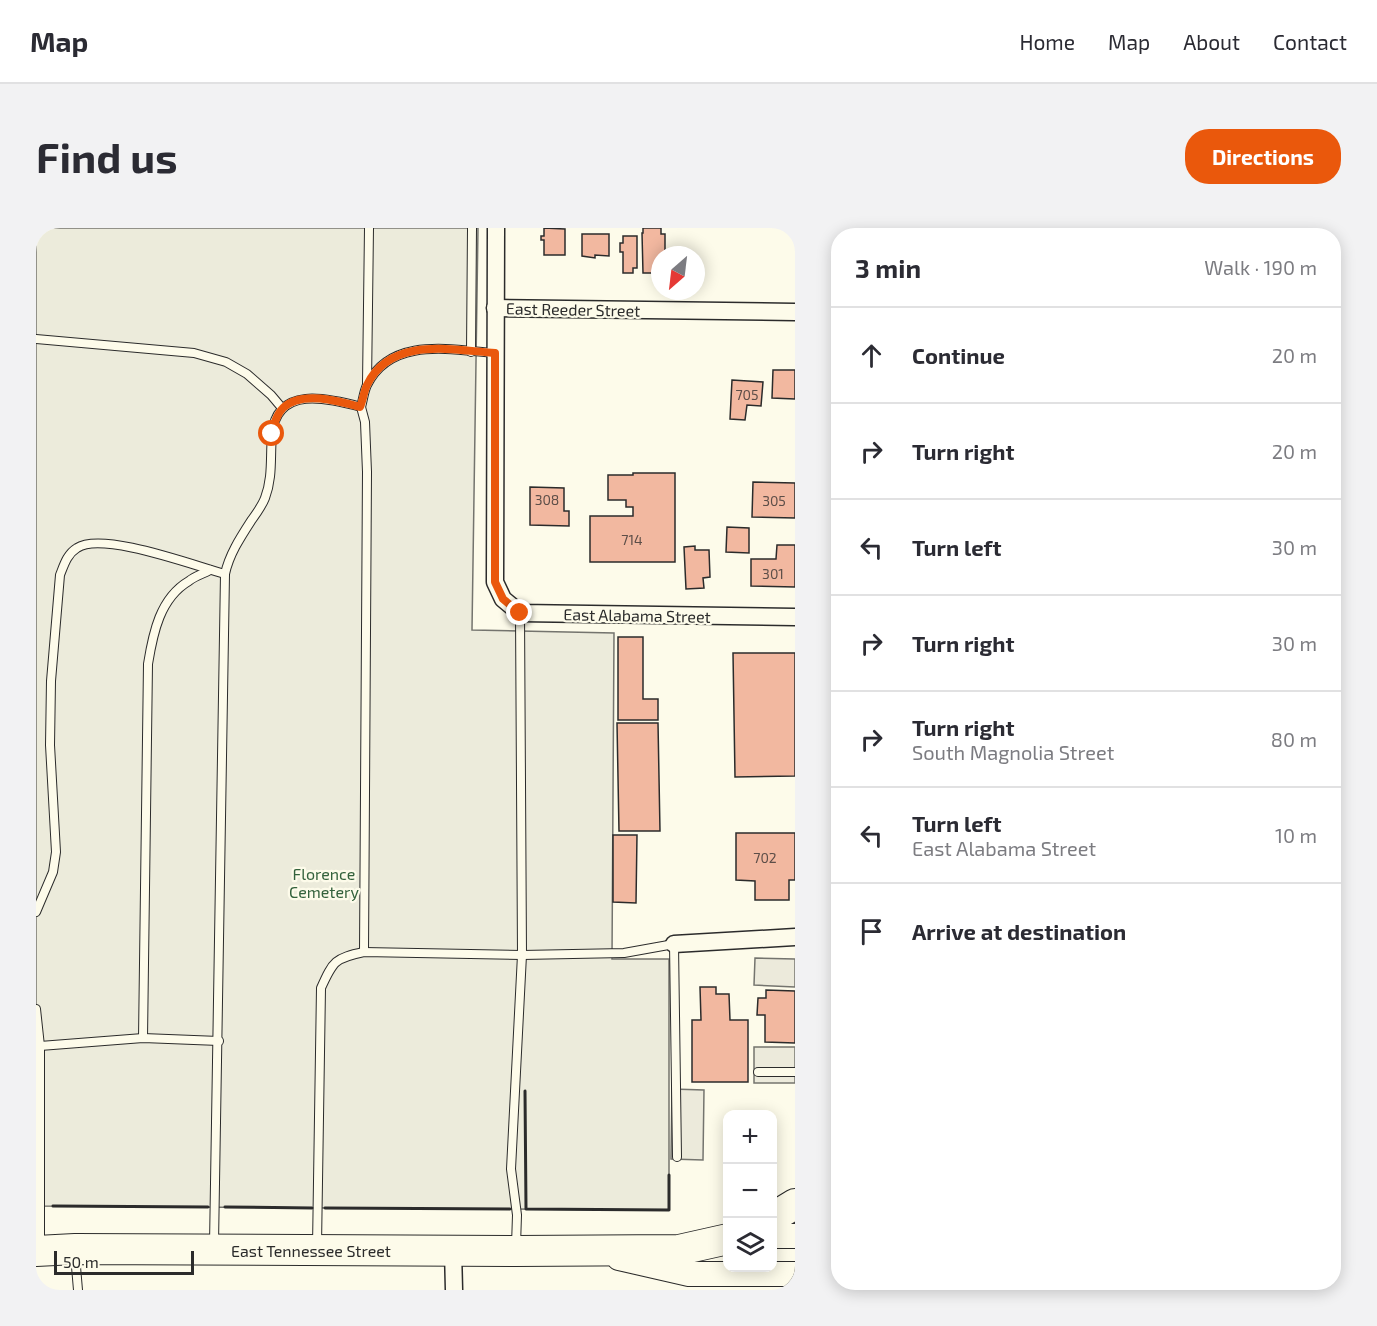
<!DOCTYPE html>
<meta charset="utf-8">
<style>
:root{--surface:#fff;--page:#f2f2f3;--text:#2b2b33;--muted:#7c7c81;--line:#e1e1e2;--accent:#ea580c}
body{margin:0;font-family:"Exo 2",sans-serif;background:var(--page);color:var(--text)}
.controls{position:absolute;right:18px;bottom:18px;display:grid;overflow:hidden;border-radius:12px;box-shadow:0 3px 15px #0003}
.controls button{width:54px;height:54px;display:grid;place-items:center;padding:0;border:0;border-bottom:2px solid var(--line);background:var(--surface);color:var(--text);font:30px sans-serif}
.compass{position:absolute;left:615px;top:18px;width:54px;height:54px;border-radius:50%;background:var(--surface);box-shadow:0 3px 15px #0003;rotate:208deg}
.scale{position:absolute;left:18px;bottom:15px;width:140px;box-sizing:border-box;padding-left:6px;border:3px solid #2b2b2b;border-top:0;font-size:16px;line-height:21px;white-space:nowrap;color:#2b2b2b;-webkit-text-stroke:4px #fdfbea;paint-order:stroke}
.stop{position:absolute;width:18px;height:18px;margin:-14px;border:4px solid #ea580c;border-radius:50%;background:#fff}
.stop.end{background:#ea580c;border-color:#fff;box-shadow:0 2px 6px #0008}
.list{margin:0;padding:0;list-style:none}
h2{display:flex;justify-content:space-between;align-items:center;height:78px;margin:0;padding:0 24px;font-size:26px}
h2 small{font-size:20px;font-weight:400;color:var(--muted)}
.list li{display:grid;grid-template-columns:39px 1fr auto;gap:18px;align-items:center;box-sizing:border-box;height:96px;padding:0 24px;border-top:2px solid var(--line)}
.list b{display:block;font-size:22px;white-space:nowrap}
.list p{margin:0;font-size:20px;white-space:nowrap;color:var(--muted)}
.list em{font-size:20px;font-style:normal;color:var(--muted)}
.icon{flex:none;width:33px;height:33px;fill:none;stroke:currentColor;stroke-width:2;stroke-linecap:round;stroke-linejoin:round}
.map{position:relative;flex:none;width:759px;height:1062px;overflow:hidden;border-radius:24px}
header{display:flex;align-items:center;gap:36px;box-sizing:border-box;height:84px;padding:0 30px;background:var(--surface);border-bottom:2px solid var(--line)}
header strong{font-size:28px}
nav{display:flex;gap:33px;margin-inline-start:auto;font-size:21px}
.intro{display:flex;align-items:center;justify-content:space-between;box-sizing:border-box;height:144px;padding:0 36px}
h1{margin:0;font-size:42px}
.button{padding:15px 27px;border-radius:24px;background:var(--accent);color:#fff;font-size:21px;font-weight:700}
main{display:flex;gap:36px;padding:0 36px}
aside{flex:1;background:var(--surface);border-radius:24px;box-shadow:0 3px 15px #0003}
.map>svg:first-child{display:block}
.green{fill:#ecebdb;stroke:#74746e;stroke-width:1.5}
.parking{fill:#eceadb;stroke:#74746e;stroke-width:1.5}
.building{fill:#f2b8a0;stroke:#2b2b2b;stroke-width:1.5}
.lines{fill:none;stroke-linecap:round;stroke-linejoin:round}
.lane-casing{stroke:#2b2b2b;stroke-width:10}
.street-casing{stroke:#2b2b2b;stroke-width:19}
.secondary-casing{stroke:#2b2b2b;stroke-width:26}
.highway-casing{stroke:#2b2b2b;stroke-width:32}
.lane{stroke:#fdfbea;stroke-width:8}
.street{stroke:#fdfbea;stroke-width:16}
.secondary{stroke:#fdfbea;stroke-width:24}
.highway{stroke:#fdfbea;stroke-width:30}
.wall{stroke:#2b2b2b;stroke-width:3}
.route{stroke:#ea580c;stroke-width:8}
.labels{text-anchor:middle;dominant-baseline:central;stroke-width:4.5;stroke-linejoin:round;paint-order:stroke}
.number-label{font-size:14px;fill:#5d4e48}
.street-label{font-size:16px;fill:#2b2b2b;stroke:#fdfbea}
.park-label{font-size:16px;fill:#34623c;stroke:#fdfbea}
</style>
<header>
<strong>Map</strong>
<nav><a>Home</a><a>Map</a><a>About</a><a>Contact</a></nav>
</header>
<div class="intro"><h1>Find us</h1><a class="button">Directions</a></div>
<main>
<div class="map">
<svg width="759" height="1062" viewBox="0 0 759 1062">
<rect width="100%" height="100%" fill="#fdfbea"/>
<polygon class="green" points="0,0 442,0 436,402 578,405 576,731 633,731 633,982 0,978"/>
<g class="parking">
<polygon points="719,730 759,731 759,759 718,757"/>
<rect x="718" y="819" width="41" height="36"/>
<polygon points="636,861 668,862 667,932 635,931"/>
</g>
<g class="building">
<polygon points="508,0 529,1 529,27 508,27 508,12 505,12 505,8 508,8"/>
<polygon points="607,0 625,0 625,6 629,6 629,27 624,27 624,45 607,45 606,5 607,5"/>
<polygon points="546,6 573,6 573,28 559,27 559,30 546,28"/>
<polygon points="587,8 601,8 601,40 597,40 597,45 587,45 587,24 584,24 584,15 587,15"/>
<polygon points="737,142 759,142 759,171 736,170"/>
<polygon points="696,152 727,154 725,178 711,177 709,192 694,191"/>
<polygon points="597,245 639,245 639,334 554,334 554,288 597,288 597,279 590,279 590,272 572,272 572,247 597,247"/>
<polygon points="717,254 759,255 759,290 716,289"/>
<polygon points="494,259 528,260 528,283 533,283 533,298 494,297"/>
<polygon points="691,299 713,300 713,325 690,324"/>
<polygon points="741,317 759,317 759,359 715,358 715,331 740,331"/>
<polygon points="659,318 659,322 673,322 674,349 667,350 668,360 650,361 648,319"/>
<polygon points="582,409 607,409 607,471 622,471 622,492 582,492"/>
<polygon points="697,425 759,425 759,548 699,549"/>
<polygon points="581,495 622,495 624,603 583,603"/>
<polygon points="700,605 759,605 759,652 753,652 753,672 719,672 719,653 700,652"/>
<polygon points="577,607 601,607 600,675 577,674"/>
<polygon points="664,759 680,759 680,766 693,766 694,792 712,792 712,854 656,854 656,792 665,792"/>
<polygon points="730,762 759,763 759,815 729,814 729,787 721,787 722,770 730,770"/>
</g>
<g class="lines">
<g class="lane-casing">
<g id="lane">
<polyline points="0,111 158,125 190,134 211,146 235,167 246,180"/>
<polyline points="435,124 436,0"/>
<polyline points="331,156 333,0"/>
<path d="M325,179c2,-7 3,-16 6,-22 24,-49 85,-35 127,-32"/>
<path d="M0,684l17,-40 3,-20 -6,-107 1,-64 9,-106c4,-10 7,-21 17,-27 25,-17 118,18 148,26"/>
<polyline points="0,781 4,818 4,1017"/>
<path d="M107,810l5,-374c5,-31 12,-66 41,-83 6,-5 14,-7 21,-11"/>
<polyline points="4,818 107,810 183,813"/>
<polyline points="722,844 759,844"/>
<path d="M178,1016l11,-670c4,-19 15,-36 26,-53 5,-7 11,-15 14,-23 8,-21 5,-41 7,-63 4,-50 56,-37 89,-28l4,15 2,50 -3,480"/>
<polyline points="480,1017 481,987 475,941 486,727 484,385"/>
<path d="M281,1018l4,-258c12,-27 14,-30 43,-36l158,3 102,-2 50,-9 3,213"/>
<polyline points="39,1027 42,1062"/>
</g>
</g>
<g class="street-casing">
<g id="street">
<polyline points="460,0 459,354 467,371 484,385 759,389"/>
<polyline points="459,80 759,84"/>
<polyline points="638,716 759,709"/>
<polyline points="417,1022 418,1062"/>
</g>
</g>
<g class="secondary-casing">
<g id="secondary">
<polyline points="736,1008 759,1008"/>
<polyline points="583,1030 653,1046 759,1046"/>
</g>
</g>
<g class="highway-casing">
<g id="highway">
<polyline points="736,990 759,976"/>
<polyline points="0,1023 39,1021 480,1023 643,1022 692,1011"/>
</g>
</g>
<use href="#lane" class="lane"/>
<use href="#street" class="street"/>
<use href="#secondary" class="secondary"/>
<use href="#highway" class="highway"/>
<g class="wall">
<polyline points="489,863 490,981 633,982 633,947"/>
<polyline points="17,978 172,979"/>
<polyline points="189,979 276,980"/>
<polyline points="289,980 474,981"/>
</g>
</g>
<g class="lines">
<path class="route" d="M236,206c2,-9 4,-19 11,-26 18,-18 56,-7 77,-1 3,-7 4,-16 7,-22 24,-49 85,-35 128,-32v229l8,17 17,14"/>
</g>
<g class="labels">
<g class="number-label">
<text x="711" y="166">705</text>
<text x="511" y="271">308</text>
<text x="738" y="272">305</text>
<text x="596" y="311">714</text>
<text x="737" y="345">301</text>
<text x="729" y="629">702</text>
</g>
<g class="street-label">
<text transform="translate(537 81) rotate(1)">East Reeder Street</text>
<text transform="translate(601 387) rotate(1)">East Alabama Street</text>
<text x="275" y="1022">East Tennessee Street</text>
</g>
<g class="park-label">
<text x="288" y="645">Florence<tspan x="288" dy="18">Cemetery</tspan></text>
</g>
</g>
</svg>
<div class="controls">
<button>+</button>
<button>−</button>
<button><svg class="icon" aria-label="layers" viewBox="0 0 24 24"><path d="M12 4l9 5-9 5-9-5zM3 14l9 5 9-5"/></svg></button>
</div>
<svg class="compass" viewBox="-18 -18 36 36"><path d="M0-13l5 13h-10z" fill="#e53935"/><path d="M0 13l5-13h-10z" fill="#7c7c81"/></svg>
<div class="scale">50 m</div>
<div class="stop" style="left:236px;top:206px"></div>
<div class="stop end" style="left:484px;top:385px"></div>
</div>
<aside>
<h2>3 min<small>Walk · 190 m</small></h2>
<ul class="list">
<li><svg class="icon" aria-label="ahead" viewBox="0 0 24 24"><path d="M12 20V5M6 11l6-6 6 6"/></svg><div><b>Continue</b></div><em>20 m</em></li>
<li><svg class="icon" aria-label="right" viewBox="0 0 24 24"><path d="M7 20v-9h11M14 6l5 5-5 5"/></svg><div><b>Turn right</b></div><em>20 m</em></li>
<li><svg class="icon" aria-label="left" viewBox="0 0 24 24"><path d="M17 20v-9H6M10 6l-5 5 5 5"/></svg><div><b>Turn left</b></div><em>30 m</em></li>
<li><svg class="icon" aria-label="right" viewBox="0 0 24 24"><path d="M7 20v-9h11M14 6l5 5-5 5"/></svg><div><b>Turn right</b></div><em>30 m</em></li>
<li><svg class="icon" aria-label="right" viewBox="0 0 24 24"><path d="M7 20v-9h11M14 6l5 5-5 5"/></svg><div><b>Turn right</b><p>South Magnolia Street</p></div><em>80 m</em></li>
<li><svg class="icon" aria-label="left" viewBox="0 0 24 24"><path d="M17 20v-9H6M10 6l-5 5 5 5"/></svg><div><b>Turn left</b><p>East Alabama Street</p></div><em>10 m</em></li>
<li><svg class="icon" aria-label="arrive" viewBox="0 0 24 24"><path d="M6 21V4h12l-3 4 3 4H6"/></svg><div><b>Arrive at destination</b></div></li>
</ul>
</aside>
</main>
